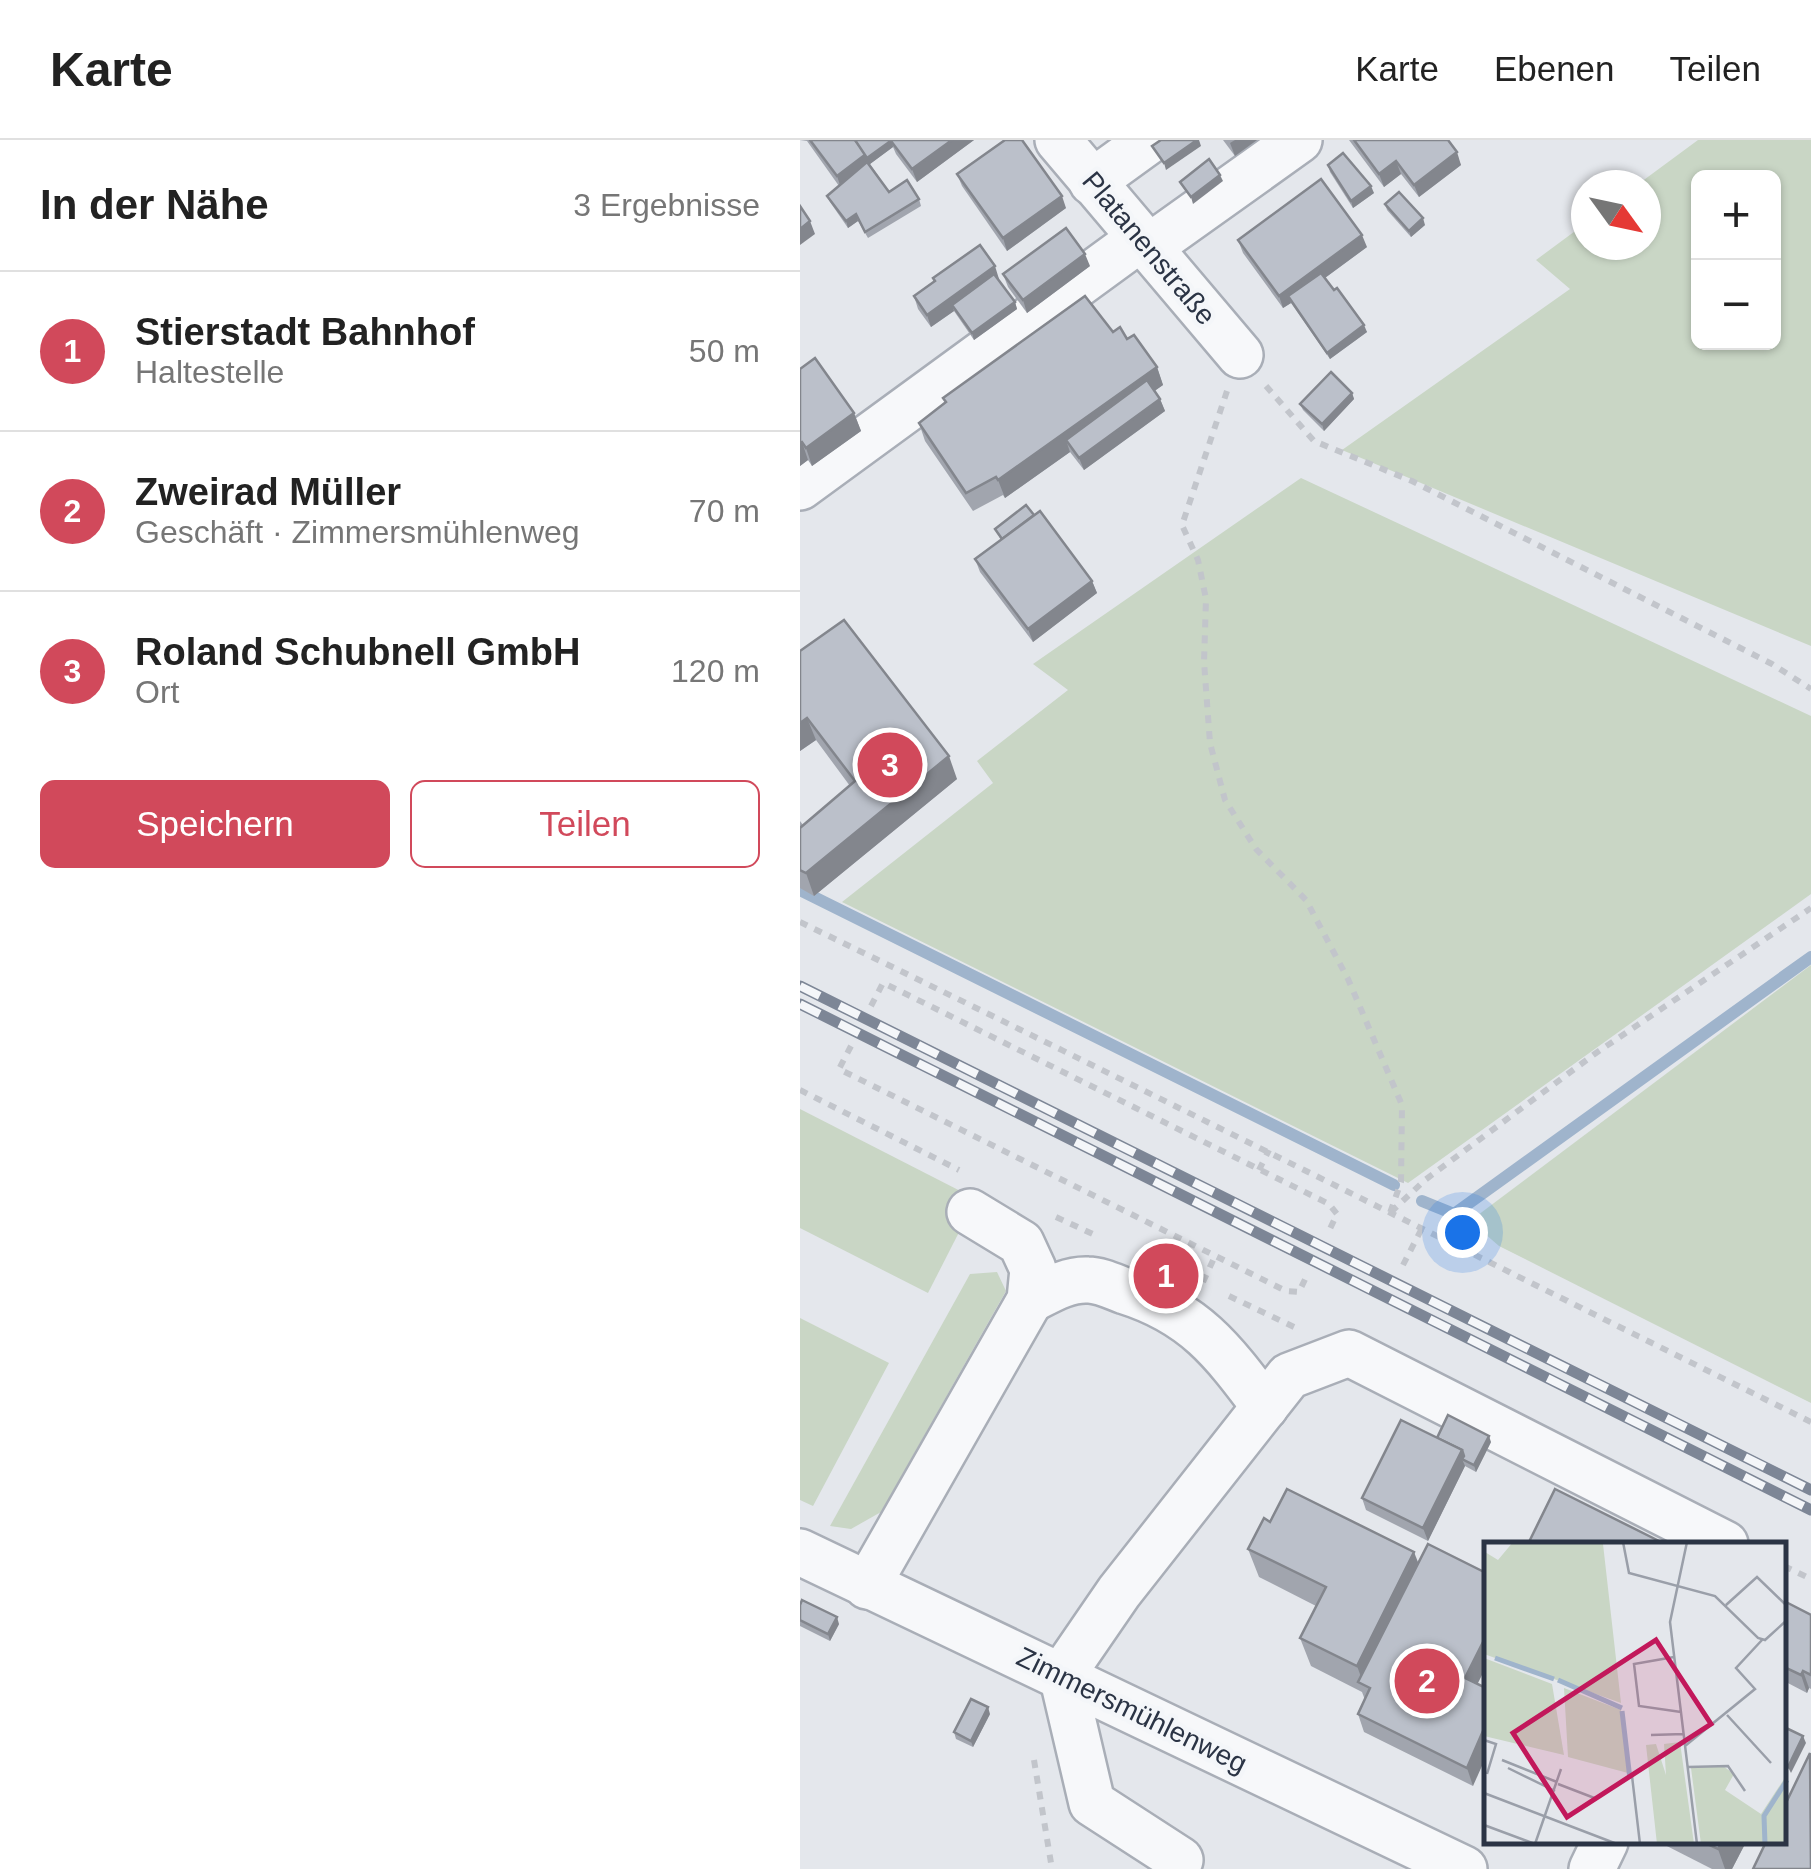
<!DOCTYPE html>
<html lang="de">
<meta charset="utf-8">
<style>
:root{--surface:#fff;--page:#f2f2f2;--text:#222;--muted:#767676;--line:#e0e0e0;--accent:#d1495b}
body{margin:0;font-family:Arial,sans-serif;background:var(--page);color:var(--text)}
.controls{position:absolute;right:30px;top:30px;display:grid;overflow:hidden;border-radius:15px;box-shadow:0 2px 8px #0004}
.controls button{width:90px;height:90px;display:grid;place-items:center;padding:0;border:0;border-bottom:2px solid var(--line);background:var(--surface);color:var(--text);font:50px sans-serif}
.compass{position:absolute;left:771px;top:30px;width:90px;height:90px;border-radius:50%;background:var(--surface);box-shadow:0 2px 8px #0004;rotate:123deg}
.you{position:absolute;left:662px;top:1092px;width:35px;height:35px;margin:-25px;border:8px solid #fff;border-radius:50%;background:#1a73e8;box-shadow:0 0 0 15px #1a73e833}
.badge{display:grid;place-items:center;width:65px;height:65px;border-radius:50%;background:var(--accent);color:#fff;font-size:32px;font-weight:700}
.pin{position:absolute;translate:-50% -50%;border:5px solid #fff;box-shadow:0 2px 10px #0006}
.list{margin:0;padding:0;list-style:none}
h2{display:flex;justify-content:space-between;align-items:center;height:130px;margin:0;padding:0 40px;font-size:42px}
h2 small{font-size:32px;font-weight:400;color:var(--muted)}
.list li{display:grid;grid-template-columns:65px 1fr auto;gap:30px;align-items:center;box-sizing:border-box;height:160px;padding:0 40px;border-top:2px solid var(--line)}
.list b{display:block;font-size:38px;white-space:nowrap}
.list p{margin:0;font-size:32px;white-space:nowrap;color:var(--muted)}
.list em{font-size:32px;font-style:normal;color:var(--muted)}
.actions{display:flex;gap:20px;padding:30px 40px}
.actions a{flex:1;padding:22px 0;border:2px solid var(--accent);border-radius:15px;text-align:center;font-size:35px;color:var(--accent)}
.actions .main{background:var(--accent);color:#fff}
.map{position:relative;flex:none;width:1011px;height:1729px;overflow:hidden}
header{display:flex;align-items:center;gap:60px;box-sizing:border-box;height:140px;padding:0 50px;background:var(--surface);border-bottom:2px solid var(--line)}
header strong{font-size:48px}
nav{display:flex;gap:55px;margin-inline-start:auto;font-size:35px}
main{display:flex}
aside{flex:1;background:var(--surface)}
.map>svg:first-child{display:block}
.green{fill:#c9d6c5;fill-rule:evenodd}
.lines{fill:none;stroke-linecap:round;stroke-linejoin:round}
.stream{stroke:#9fb4cc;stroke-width:12}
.minor-casing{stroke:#a9aeb7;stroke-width:50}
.path{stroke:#c2c5cb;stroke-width:6;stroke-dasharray:8 8;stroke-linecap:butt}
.minor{stroke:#f7f8fa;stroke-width:45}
.rail-casing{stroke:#7d8696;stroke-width:11}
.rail{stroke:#f4f6f9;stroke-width:8;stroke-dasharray:22;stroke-linecap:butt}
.wall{fill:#a1a5ae}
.shaded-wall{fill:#83868d}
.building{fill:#bbc0ca;stroke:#83868d;stroke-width:2.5}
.labels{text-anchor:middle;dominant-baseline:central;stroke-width:9;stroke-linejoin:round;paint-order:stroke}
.street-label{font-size:28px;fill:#2b3445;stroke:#f4f6f9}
.inset-river{fill:none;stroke:#9fb4cc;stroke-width:5}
.inset-road{fill:none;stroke:#9a9fa9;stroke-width:2.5}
.view{fill:#c2185b;fill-opacity:0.15;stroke:#c2185b;stroke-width:5}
.inset-edge{fill:none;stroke:#2b3445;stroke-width:5}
</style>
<header>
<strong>Karte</strong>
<nav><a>Karte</a><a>Ebenen</a><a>Teilen</a></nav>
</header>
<main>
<aside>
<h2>In der Nähe<small>3 Ergebnisse</small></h2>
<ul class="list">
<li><span class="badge">1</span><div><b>Stierstadt Bahnhof</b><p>Haltestelle</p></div><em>50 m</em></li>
<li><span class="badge">2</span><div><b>Zweirad Müller</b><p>Geschäft · Zimmersmühlenweg</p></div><em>70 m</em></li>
<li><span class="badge">3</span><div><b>Roland Schubnell GmbH</b><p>Ort</p></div><em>120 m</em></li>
</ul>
<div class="actions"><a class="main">Speichern</a><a>Teilen</a></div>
</aside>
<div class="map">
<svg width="1011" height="1729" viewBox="0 0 1011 1729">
<rect width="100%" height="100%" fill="#e4e7ec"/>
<g class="green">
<path d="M898,0h113v506l-469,-196 228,-161 -34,-29 50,-37v22h60v-60h-9zM898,38h76v164h-76z"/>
<polygon points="501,338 1011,576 1011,754 608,1043 42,762 193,643 177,621 268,550 233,524"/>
<polygon points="1011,825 1011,1263 699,1106 670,1081"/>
<polygon points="0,969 176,1059 128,1153 0,1088"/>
<polygon points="197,1132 206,1151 81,1372 51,1389 30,1386 170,1134"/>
<polygon points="0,1178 89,1223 13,1366 0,1360"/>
</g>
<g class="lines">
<g class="stream">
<polyline points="0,750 594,1045"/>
<polyline points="622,1061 654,1074 1011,817"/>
</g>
<g class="minor-casing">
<g id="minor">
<polyline points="258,0 440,215"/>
<polyline points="292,42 350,0"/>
<polyline points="349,107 499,0"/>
<polyline points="0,347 341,98"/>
<path d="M230,1160c18,-9 37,-21 58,-20 12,0 26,7 37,11 70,22 98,60 140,116"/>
<polyline points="0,1412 664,1729"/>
<polyline points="67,1446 230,1160 233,1129 221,1103 170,1072"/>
<polyline points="380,1720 292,1663 262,1535 319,1452 489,1236 549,1213 925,1404"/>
<polyline points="792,1729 805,1702"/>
</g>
</g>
<g class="path">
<polyline points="466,246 514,301 612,341 972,524 1011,549"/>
<polyline points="427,251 382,385 398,420 406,459 404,522 410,603 425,660 456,709 506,760 548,839 602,965 601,1042 590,1073"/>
<path d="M0,782c338,164 674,333 1011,500"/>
<polyline points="71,866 83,843 98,850 529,1064 537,1074 528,1093"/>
<polyline points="51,906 39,929 55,937 486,1151 499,1152 508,1133"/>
<polyline points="0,950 159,1030"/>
<polyline points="459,1030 469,1010"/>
<polyline points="591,1072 625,1040 796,913 1011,768"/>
<polyline points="256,1077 295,1095"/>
<polyline points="603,1125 621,1090"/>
<polyline points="403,1142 415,1116"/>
<polyline points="429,1156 494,1187"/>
<polyline points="984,1426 1011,1439"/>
<polyline points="234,1620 252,1729"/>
</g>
<use href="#minor" class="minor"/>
<g class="rail-casing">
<g id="rail">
<polyline points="0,846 1011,1350"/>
<polyline points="0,864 1011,1370"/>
</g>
</g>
<use href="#rail" class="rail"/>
</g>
<g class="wall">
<polygon points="0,0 174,0 117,42 96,14 93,7 70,24 89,52 119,59 121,66 68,98 58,81 48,88 30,62 27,56 39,46 7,1"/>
<polygon points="423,0 457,0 435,16"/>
<polygon points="549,0 648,0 661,25 619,57 601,34 584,47"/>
<polygon points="528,25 574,53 553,68 530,32"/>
<polygon points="157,34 266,68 207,111 162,46"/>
<polygon points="585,64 625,85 611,97 587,70"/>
<polygon points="438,100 567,107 525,138 567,192 530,219 491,163 483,168 443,113"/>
<polygon points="290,126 227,173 208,147 203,134"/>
<polygon points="133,138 199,139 198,140 215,162 217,169 174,200 154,171 131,187 118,169 114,156 134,142"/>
<polygon points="313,192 327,199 357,227 363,245 354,251 360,259 365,271 284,330 270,312 205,358 203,355 173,371 125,301 119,283 145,263 143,258"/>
<polygon points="0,229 54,273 61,291 12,326 8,320 0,326"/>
<polygon points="552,253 554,259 524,291 503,270 500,264"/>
<polygon points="234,375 292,441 297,453 233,502 180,432 175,419 201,400 195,389"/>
<polygon points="0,510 157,639 14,756 0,748 0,681 3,685 50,646 16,600 0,611"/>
<polygon points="691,1302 676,1332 665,1326 628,1401 566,1370 562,1358"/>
<polygon points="470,1382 618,1423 678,1544 673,1646 564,1592 558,1574 565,1560 562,1552 511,1526 500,1498 516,1466 459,1437 448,1409"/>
<polygon points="984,1461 1011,1475 1011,1549 1009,1548 1007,1553 984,1541"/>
<polygon points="0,1465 39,1484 30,1501 0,1486"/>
<polygon points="190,1574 173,1607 156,1599 154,1592"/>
<polygon points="859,1702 946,1702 932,1729 912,1729"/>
</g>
<g class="shaded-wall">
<polygon points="92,0 93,7 70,24 41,48 37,36 66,14"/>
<polygon points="152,0 174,0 117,42 112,29"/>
<polygon points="397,0 399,0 401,6 366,30 364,23"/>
<polygon points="435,0 457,0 435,16 430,3"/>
<polygon points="657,12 661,25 619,57 614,45"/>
<polygon points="596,21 601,34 584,47 579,34"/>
<polygon points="420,35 423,41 393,64 391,57"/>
<polygon points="571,46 574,53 553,68 551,61"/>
<polygon points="262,56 266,68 207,111 203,98"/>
<polygon points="56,74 58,81 48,88 46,81"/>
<polygon points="623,78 625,85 611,97 609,91"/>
<polygon points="10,81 15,94 0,105 0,89"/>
<polygon points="562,95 567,107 492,162 488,156 491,163 483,168 479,156"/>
<polygon points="285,114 290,126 227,173 223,160"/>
<polygon points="195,126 199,139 155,170 152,165 154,171 131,187 127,175"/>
<polygon points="215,162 217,169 174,200 172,193"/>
<polygon points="564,185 567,192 530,219 527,213"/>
<polygon points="357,227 363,245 273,309 266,300 270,312 205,358 198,340"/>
<polygon points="552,253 554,259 524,291 522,284"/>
<polygon points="360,259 365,271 284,330 279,318"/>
<polygon points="54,273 61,291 12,326 6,308"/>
<polygon points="2,302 8,320 0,326 0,303"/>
<polygon points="292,441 297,453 233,502 228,489"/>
<polygon points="7,578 16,600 0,611 0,583"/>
<polygon points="149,616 157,639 14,756 6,733"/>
<polygon points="689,1296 691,1302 676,1332 674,1325"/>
<polygon points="662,1310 666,1321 662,1319 665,1326 628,1401 623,1388"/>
<polygon points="614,1412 625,1440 564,1545 557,1526"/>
<polygon points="37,1477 39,1484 30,1501 28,1494"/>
<polygon points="686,1496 686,1527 672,1555 665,1538"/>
<polygon points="1003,1531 1009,1548 1007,1553 1001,1535"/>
<polygon points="188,1567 190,1574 173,1607 171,1601"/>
<polygon points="686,1584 686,1617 673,1646 667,1628"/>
<polygon points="1003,1596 1006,1603 991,1633 988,1627"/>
<polygon points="922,1702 946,1702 932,1729 925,1729 918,1709"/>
</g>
<g class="building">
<polygon points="10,0 55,0 66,14 37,36"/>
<polygon points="55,0 92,0 67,18"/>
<polygon points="93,0 152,0 112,29 91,1"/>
<polygon points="205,0 222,0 262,56 203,98 157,34"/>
<polygon points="361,0 397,0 364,23 352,6"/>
<polygon points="554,0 648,0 657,12 614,45 596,21 579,34"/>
<polygon points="543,13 571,46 551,61 528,25"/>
<polygon points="409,19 420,35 391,57 380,42"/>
<polygon points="67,22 89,52 107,40 119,59 65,92 56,74 46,81 27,56"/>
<polygon points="521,39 562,95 479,156 438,100"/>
<polygon points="599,52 623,78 609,91 585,64"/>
<polygon points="0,66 10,81 0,89"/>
<polygon points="266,88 285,114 223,160 203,134"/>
<polygon points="180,105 195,126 127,175 114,156 135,141 133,138"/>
<polygon points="521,133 534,150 537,148 564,185 527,213 488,156"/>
<polygon points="194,134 215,162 172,193 152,165"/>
<polygon points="285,156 313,192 320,187 327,199 334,195 357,227 198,340 196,337 166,353 119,283 146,262 143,258"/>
<polygon points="15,218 54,273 6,308 2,302 0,303 0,229"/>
<polygon points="531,232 552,253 522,284 500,264"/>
<polygon points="347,240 360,259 279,318 266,300"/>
<polygon points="226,365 234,375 202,399 195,389"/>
<polygon points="240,371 292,441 228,489 175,419"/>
<polygon points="44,480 149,616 6,733 0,730 0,688 55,641 7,578 0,583 0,511"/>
<polygon points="648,1275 689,1296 674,1325 662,1319 664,1316 662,1310 637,1298"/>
<polygon points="601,1280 662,1310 623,1388 562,1358"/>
<polygon points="487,1349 614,1412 557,1526 500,1498 526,1447 448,1409 464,1378 470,1382"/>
<polygon points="755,1349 865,1404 728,1404"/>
<polygon points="628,1404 686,1433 686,1496 665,1538 686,1548 686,1584 667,1628 558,1574 570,1548 558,1542"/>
<polygon points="2,1460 37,1477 28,1494 0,1480 0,1465"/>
<polygon points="984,1461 1011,1475 1011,1535 1003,1531 1001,1535 984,1527"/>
<polygon points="171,1559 188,1567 171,1601 154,1592"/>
<polygon points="984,1587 1003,1596 988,1627 984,1624"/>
<polygon points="1010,1613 1011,1729 953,1729 966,1702 984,1702 984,1667"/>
<polygon points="903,1702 922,1702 918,1709"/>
</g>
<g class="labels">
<g class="street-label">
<text transform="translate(349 108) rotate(50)">Platanenstraße</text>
<text transform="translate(332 1570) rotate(26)">Zimmersmühlenweg</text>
</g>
</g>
<g transform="translate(684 1402)">
<rect width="302" height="302" fill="#e4e7ec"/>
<path d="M0,0l1,10 13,8 15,-18 90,2 18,159 -137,-49zM0,116l68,26 12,71 -80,-19zM80,146l57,22 7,63 -60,-16zM196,200l14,102h-37l-11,-99 10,-1 10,31 -2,-31zM239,224l11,8 -9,16 36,24 25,-38v68h-85l-10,-76z" fill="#c9d6c5"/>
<path class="inset-river" d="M11,116l59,21M74,138l64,28M138,169l8,68M281,302l-1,-28 23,-36"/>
<path class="inset-road" d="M139,0l6,31 86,23 43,42 7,2 22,-20M203,0l-17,80 27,222M242,63l31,-28 30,29M190,115l-40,7 5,42 42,6M243,173l44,48M167,193l33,-1M0,198l12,4 -9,30M201,204l70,-57 -19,-21 26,-28M18,218l55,22M204,225l40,-1 17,25M24,226l47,23M148,234l8,68M74,242l39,15M0,251l133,51M0,283l51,19M51,302l26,-75"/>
<path class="view" d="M172,98l55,84 -144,93 -54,-84z"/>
<rect width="302" height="302" class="inset-edge"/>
</g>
</svg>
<div class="controls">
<button>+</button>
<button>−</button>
</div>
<svg class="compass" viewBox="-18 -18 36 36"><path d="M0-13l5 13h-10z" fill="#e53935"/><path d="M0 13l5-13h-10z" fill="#767676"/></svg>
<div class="you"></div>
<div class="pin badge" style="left:366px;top:1136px">1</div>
<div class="pin badge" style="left:627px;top:1541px">2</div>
<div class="pin badge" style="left:90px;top:625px">3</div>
</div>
</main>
